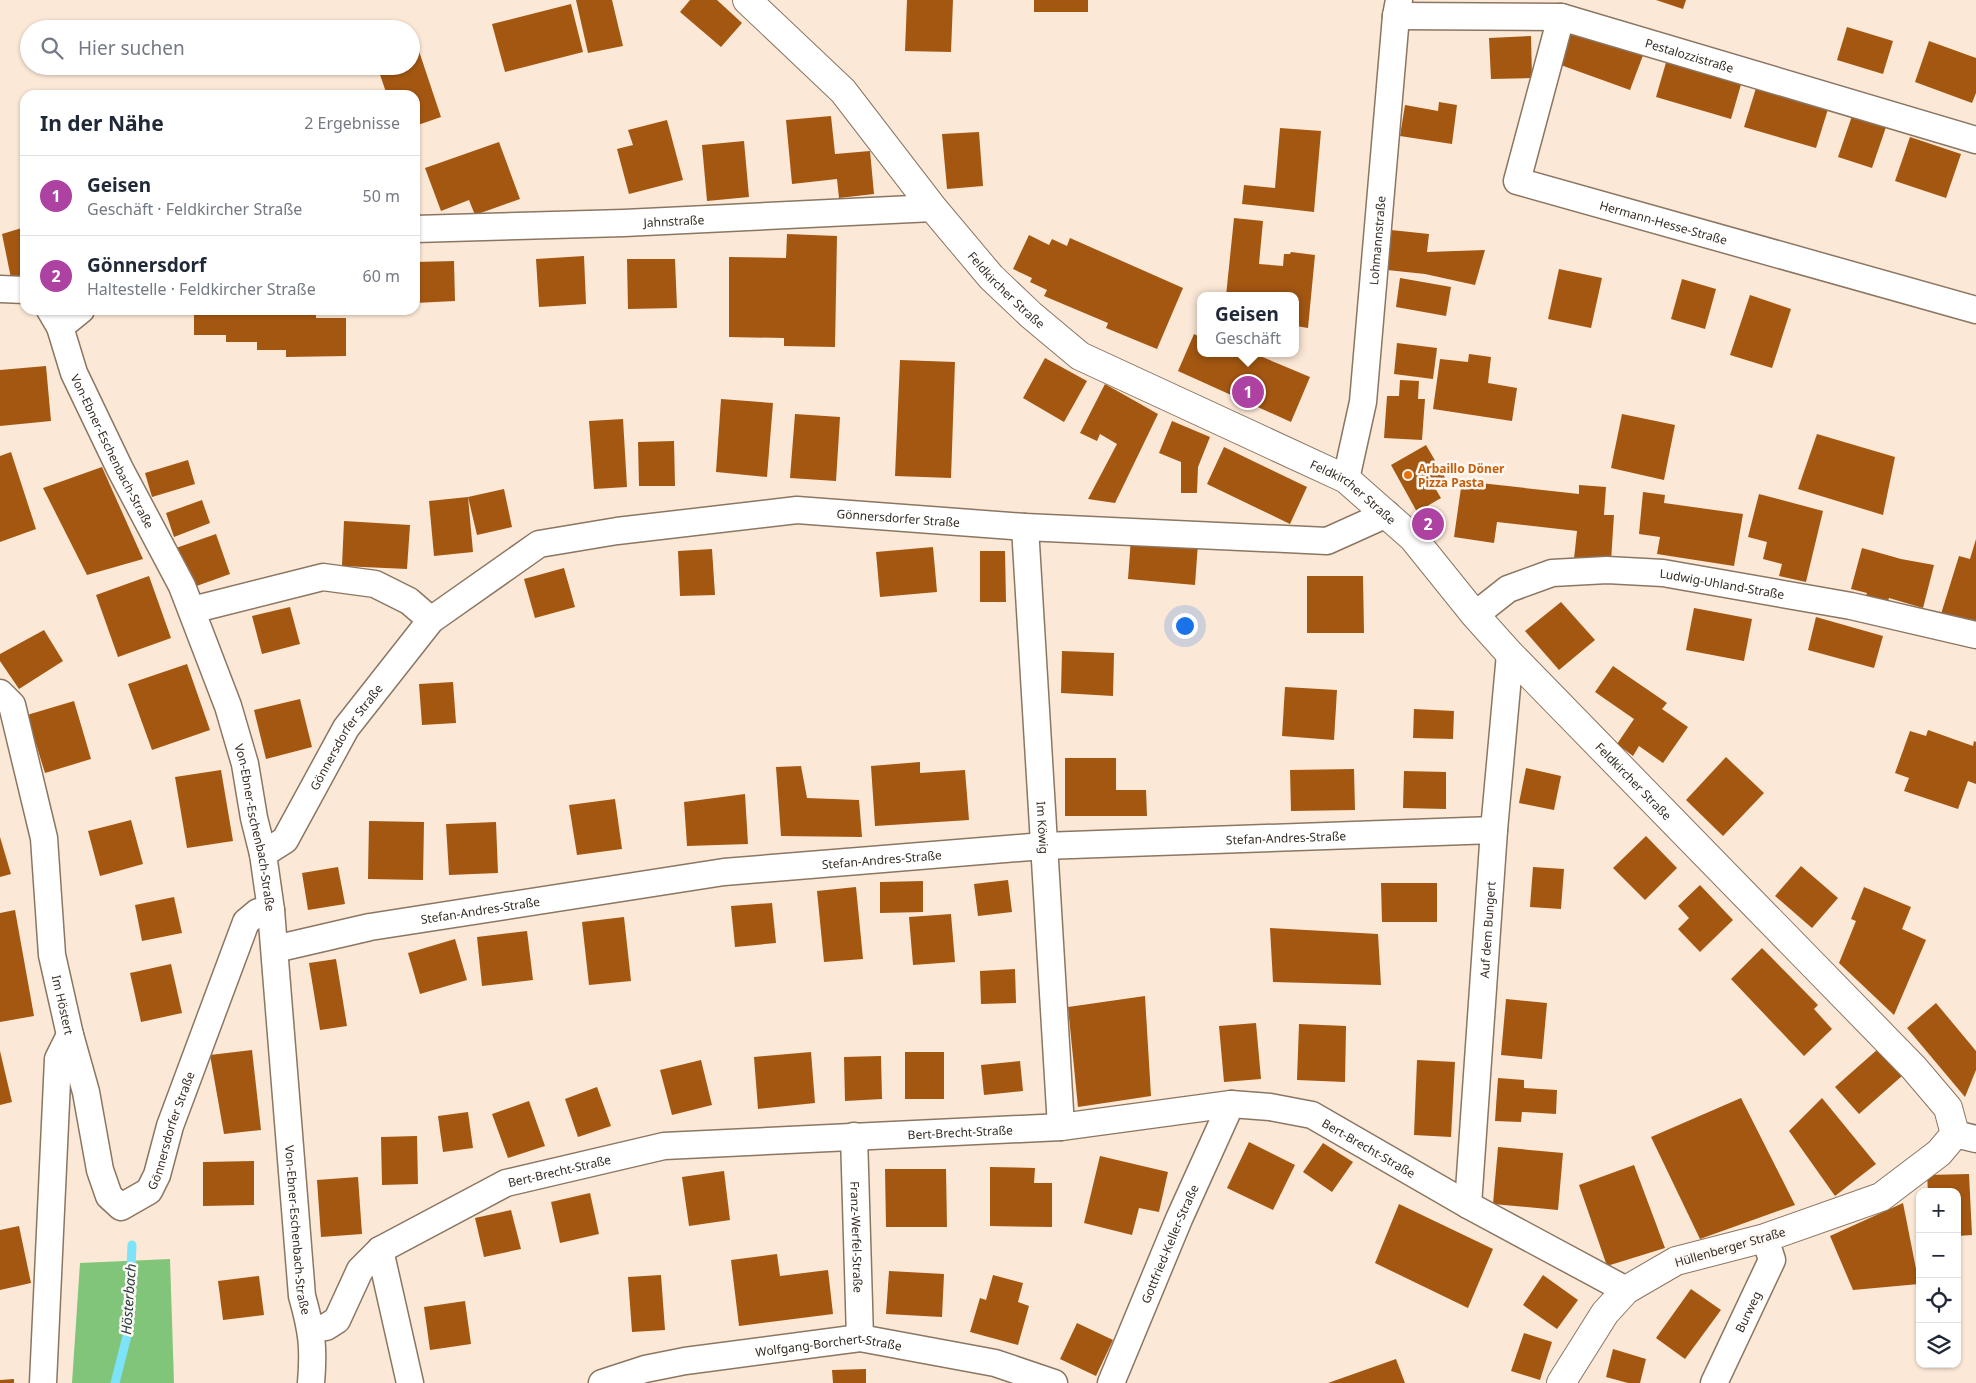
<!DOCTYPE html>
<html lang="de">
<meta charset="utf-8">
<style>
:root{--surface:#fff;--page:#f6f6f7;--text:#1f2937;--muted:#747a83;--line:#e0e1e3;--accent:#ae42a2}
body{margin:0;font-family:"Noto Sans",sans-serif;background:var(--page);color:var(--text)}
.controls{position:absolute;right:15px;bottom:15px;display:grid;overflow:hidden;border-radius:10px;box-shadow:0 1px 4px #0004}
.controls button{width:45px;height:45px;display:grid;place-items:center;padding:0;border:0;border-bottom:1px solid var(--line);background:var(--surface);color:var(--text);font:25px sans-serif}
.you{position:absolute;left:1184px;top:625px;width:18px;height:18px;margin:-12px;border:4px solid #fff;border-radius:50%;background:#1a73e8;box-shadow:0 0 0 8px #1a73e833}
.badge{display:grid;place-items:center;width:32px;height:32px;border-radius:50%;background:var(--accent);color:#fff;font-size:16px;font-weight:700}
.pin{position:absolute;translate:-50% -50%;border:2px solid #fff;box-shadow:0 1px 5px #0006}
.popup{position:absolute;left:1197px;top:292px;width:102px;height:65px;box-sizing:border-box;display:grid;place-content:center;border-radius:10px;background:var(--surface);filter:drop-shadow(0 1px 4px #0005);font-size:16px;white-space:nowrap;color:var(--muted)}
.popup b{font-size:19px;color:var(--text)}
.popup::after{content:'';position:absolute;left:50%;top:100%;margin-left:-10px;border:10px solid transparent;border-top-color:var(--surface)}
.list{margin:0;padding:0;list-style:none}
h2{display:flex;justify-content:space-between;align-items:center;height:65px;margin:0;padding:0 20px;font-size:21px}
h2 small{font-size:16px;font-weight:400;color:var(--muted)}
.list li{display:grid;grid-template-columns:32px 1fr auto;gap:15px;align-items:center;box-sizing:border-box;height:80px;padding:0 20px;border-top:1px solid var(--line)}
.list b{display:block;font-size:19px;white-space:nowrap}
.list p{margin:0;font-size:16px;white-space:nowrap;color:var(--muted)}
.list em{font-size:16px;font-style:normal;color:var(--muted)}
.icon{flex:none;width:28px;height:28px;fill:none;stroke:currentColor;stroke-width:2;stroke-linecap:round;stroke-linejoin:round}
.map{position:relative;flex:none;width:1976px;height:1383px;overflow:hidden}
.search{position:absolute;background:var(--surface);box-shadow:0 1px 4px #0004;left:20px;top:20px;width:400px;height:55px;display:flex;align-items:center;gap:12px;box-sizing:border-box;padding:0 18px;border-radius:28px;color:var(--muted);font-size:19px}
.panel{position:absolute;background:var(--surface);box-shadow:0 1px 4px #0004;left:20px;top:90px;width:400px;height:225px;border-radius:15px}
.map>svg:first-child{display:block}
.forest{fill:#80c57a}
.lines{fill:none;stroke-linecap:round;stroke-linejoin:round}
.stream{stroke:#7ce3f8;stroke-width:9}
.building{fill:#a45711}
.minor-casing{stroke:#8b7662;stroke-width:29}
.tertiary-casing{stroke:#8b7662;stroke-width:30}
.minor{stroke:#fff;stroke-width:26}
.tertiary{stroke:#fff;stroke-width:28}
.food-dot{fill:#e8710a;stroke:#fdf8f4;stroke-width:2}
.labels{text-anchor:middle;dominant-baseline:central;stroke-width:5;stroke-linejoin:round;paint-order:stroke}
.street-label{font-size:12px;fill:#352c23;stroke:#fdf8f4}
.food-label{font-size:12px;font-weight:bold;fill:#c56008;stroke:#fdf8f4;text-anchor:start}
.water-label{font-size:14px;font-style:italic;fill:#233b40;stroke:#fdf8f4}
</style>
<div class="map">
<svg width="1976" height="1383" viewBox="0 0 1976 1383">
<rect width="100%" height="100%" fill="#fce8d6"/>
<polygon class="forest" points="170,1259 174,1383 72,1383 80,1263"/>
<g class="lines">
<polyline class="stream" points="115,1383 128,1332 132,1245"/>
</g>
<g class="building">
<polygon points="576,0 612,0 623,46 588,53"/>
<polygon points="690,0 717,0 742,23 721,47 680,12"/>
<polygon points="907,0 953,0 951,52 905,51"/>
<rect x="1034" y="0" width="54" height="12"/>
<polygon points="1656,0 1686,0 1683,9"/>
<polygon points="571,4 583,52 505,72 492,24"/>
<polygon points="1572,24 1645,50 1630,90 1558,64"/>
<polygon points="1847,27 1893,41 1883,74 1837,60"/>
<polygon points="1531,36 1532,78 1491,79 1489,38"/>
<polygon points="1929,41 1976,58 1976,93 1972,103 1915,82"/>
<polygon points="416,42 441,117 415,126 415,95 387,95 377,66 411,66 411,44"/>
<polygon points="1667,59 1742,81 1731,119 1656,97"/>
<polygon points="1756,88 1828,109 1816,148 1744,127"/>
<polygon points="1439,102 1457,105 1452,144 1400,136 1405,105 1438,111"/>
<polygon points="1853,113 1887,124 1872,168 1838,157"/>
<polygon points="831,116 835,154 870,151 874,194 839,198 837,179 792,184 786,120"/>
<polygon points="667,120 683,180 629,194 617,149 633,145 628,130"/>
<polygon points="1280,128 1321,131 1314,212 1242,204 1244,185 1275,188"/>
<polygon points="979,132 983,186 947,189 942,134"/>
<polygon points="1910,137 1961,154 1946,198 1895,181"/>
<polygon points="744,141 749,197 707,201 702,145"/>
<polygon points="499,142 520,199 475,215 469,200 441,211 425,168"/>
<polygon points="1234,218 1263,221 1259,264 1283,266 1284,254 1290,254 1291,252 1315,255 1308,328 1296,326 1296,296 1226,296"/>
<polygon points="25,227 25,284 12,283 2,234"/>
<polygon points="1391,230 1429,234 1427,252 1485,250 1475,285 1425,274 1387,270"/>
<polygon points="787,234 837,236 835,347 784,346 784,338 729,337 729,257 786,258"/>
<polygon points="1029,235 1049,245 1052,239 1067,246 1070,238 1183,288 1157,349 1106,328 1108,323 1044,296 1047,290 1030,282 1032,278 1013,269"/>
<polygon points="584,256 586,304 539,307 536,259"/>
<polygon points="627,259 675,259 677,308 628,309"/>
<polygon points="454,261 455,301 415,303 415,262"/>
<polygon points="1559,269 1602,278 1591,328 1548,319"/>
<polygon points="1400,278 1451,287 1446,316 1396,307"/>
<polygon points="1682,279 1716,289 1705,329 1671,319"/>
<polygon points="1750,295 1791,309 1772,368 1730,355"/>
<polygon points="194,310 286,310 286,313 316,313 316,318 346,318 346,356 286,357 286,350 257,350 257,342 226,342 226,335 194,335"/>
<polygon points="1194,334 1200,337 1200,353 1236,353 1244,357 1245,353 1253,353 1310,377 1291,422 1178,371"/>
<polygon points="1397,343 1437,348 1433,379 1394,374"/>
<polygon points="1469,354 1491,357 1488,383 1517,388 1512,421 1433,409 1440,359 1468,362"/>
<polygon points="1045,358 1087,381 1064,422 1023,398"/>
<polygon points="900,360 955,362 951,478 895,476"/>
<polygon points="46,366 51,421 0,426 0,370"/>
<polygon points="1400,380 1419,381 1418,399 1425,399 1422,440 1384,438 1387,396 1399,396"/>
<polygon points="1105,384 1158,414 1115,503 1088,499 1117,444 1100,434 1097,441 1080,433"/>
<polygon points="721,399 773,403 767,477 716,472"/>
<polygon points="795,414 840,417 836,481 790,478"/>
<polygon points="1622,414 1675,425 1664,480 1611,468"/>
<polygon points="623,419 627,487 594,489 589,421"/>
<polygon points="1172,421 1210,437 1198,467 1197,493 1181,493 1181,462 1159,453"/>
<polygon points="1817,434 1895,457 1883,515 1798,489"/>
<polygon points="674,441 675,486 639,486 638,442"/>
<polygon points="1426,445 1447,481 1435,488 1441,498 1417,512 1391,465"/>
<polygon points="1224,447 1307,487 1290,524 1207,484"/>
<polygon points="11,452 36,529 0,542 0,456"/>
<polygon points="188,460 195,484 152,497 145,473"/>
<polygon points="102,467 143,559 87,575 43,488"/>
<polygon points="1462,481 1579,494 1579,485 1606,487 1604,515 1614,515 1611,561 1574,559 1577,531 1497,522 1494,543 1454,537"/>
<polygon points="504,489 512,527 477,535 468,497 473,552 434,556 429,501 468,497"/>
<polygon points="1643,492 1665,495 1664,503 1743,514 1734,566 1657,554 1660,537 1639,534"/>
<polygon points="1759,494 1823,511 1806,582 1779,576 1782,564 1763,559 1767,542 1748,537"/>
<polygon points="202,500 210,523 174,537 166,513"/>
<polygon points="344,521 410,525 407,569 342,566"/>
<polygon points="216,534 230,574 191,588 176,548"/>
<polygon points="1131,538 1198,543 1195,585 1128,579"/>
<polygon points="1976,539 1976,624 1941,614 1959,556 1970,559"/>
<polygon points="933,547 937,592 880,597 876,552"/>
<polygon points="1862,548 1901,559 1934,565 1923,608 1889,598 1887,604 1865,598 1867,593 1851,589"/>
<polygon points="712,549 715,595 680,596 678,551"/>
<polygon points="980,551 1005,551 1006,602 980,602"/>
<polygon points="564,568 575,607 535,618 524,579"/>
<polygon points="149,576 171,638 118,657 96,595"/>
<polygon points="1307,576 1363,576 1364,633 1307,633"/>
<polygon points="1561,602 1595,640 1559,670 1525,631"/>
<polygon points="290,607 300,644 262,654 252,616"/>
<polygon points="1694,608 1752,619 1744,661 1686,650"/>
<polygon points="1816,617 1883,636 1874,668 1808,650"/>
<polygon points="44,630 63,661 19,689 0,661 0,654"/>
<polygon points="1062,651 1114,653 1113,696 1061,693"/>
<polygon points="187,664 210,730 152,750 128,684"/>
<polygon points="1613,666 1667,703 1662,709 1688,727 1663,763 1639,746 1633,756 1617,744 1634,719 1595,692"/>
<polygon points="453,682 456,723 422,725 419,684"/>
<polygon points="1285,687 1337,690 1334,740 1282,736"/>
<polygon points="300,699 312,747 266,759 254,710"/>
<polygon points="74,701 91,759 45,773 27,715"/>
<polygon points="1414,709 1454,711 1453,739 1413,738"/>
<polygon points="1928,730 1973,746 1974,741 1976,742 1976,784 1968,781 1958,809 1904,791 1909,778 1895,773 1910,731 1926,736"/>
<polygon points="1726,757 1764,793 1723,836 1686,800"/>
<polygon points="1065,758 1116,758 1116,790 1146,790 1147,816 1065,816"/>
<polygon points="920,762 920,773 965,770 969,820 875,826 871,766"/>
<polygon points="801,766 807,798 859,800 862,837 781,836 776,767"/>
<polygon points="1526,768 1561,776 1554,810 1519,803"/>
<polygon points="1354,769 1355,810 1291,811 1290,770"/>
<polygon points="221,770 233,841 187,848 175,777"/>
<polygon points="1404,771 1446,772 1446,809 1403,808"/>
<polygon points="745,794 748,844 687,846 684,802"/>
<polygon points="615,799 622,849 577,855 569,805"/>
<polygon points="131,820 143,864 100,876 88,831"/>
<polygon points="369,821 424,822 423,880 368,879"/>
<polygon points="496,822 498,873 449,875 446,824"/>
<polygon points="1646,836 1677,868 1645,900 1613,868"/>
<polygon points="0,837 11,874 0,877"/>
<polygon points="1801,866 1838,898 1812,928 1775,896"/>
<polygon points="338,867 345,904 308,910 302,873"/>
<polygon points="1533,867 1564,869 1561,909 1530,907"/>
<polygon points="1008,880 1012,912 978,916 974,884"/>
<polygon points="923,881 923,912 880,913 880,882"/>
<polygon points="1381,883 1437,883 1437,922 1382,922"/>
<polygon points="1700,885 1733,920 1700,952 1678,929 1689,918 1678,906"/>
<polygon points="856,887 863,959 824,962 817,891"/>
<polygon points="1864,887 1911,907 1902,929 1926,940 1894,1015 1839,963 1856,921 1851,919"/>
<polygon points="174,897 182,933 142,941 135,905"/>
<polygon points="772,903 776,943 735,947 731,906"/>
<polygon points="15,910 34,1016 0,1022 0,913"/>
<polygon points="951,914 955,962 913,965 909,917"/>
<polygon points="624,917 631,981 589,985 582,922"/>
<polygon points="1270,928 1378,934 1381,985 1273,982"/>
<polygon points="527,931 533,980 482,986 477,937"/>
<polygon points="455,939 467,980 420,994 408,953"/>
<polygon points="1762,948 1818,1005 1814,1009 1832,1029 1804,1056 1731,979"/>
<polygon points="336,959 347,1026 320,1030 309,963"/>
<polygon points="171,964 182,1013 141,1022 130,973"/>
<polygon points="1015,969 1016,1003 981,1004 980,971"/>
<polygon points="1145,996 1151,1096 1078,1107 1068,1007"/>
<polygon points="1506,999 1547,1003 1542,1059 1501,1055"/>
<polygon points="1936,1003 1976,1051 1976,1070 1965,1097 1907,1028"/>
<polygon points="1256,1023 1261,1079 1224,1082 1219,1026"/>
<polygon points="1299,1024 1346,1026 1345,1082 1297,1080"/>
<polygon points="1878,1049 1902,1076 1859,1114 1835,1087"/>
<polygon points="252,1050 261,1130 224,1134 210,1055"/>
<polygon points="0,1051 12,1102 0,1105"/>
<polygon points="811,1052 815,1103 758,1109 754,1057"/>
<rect x="905" y="1052" width="39" height="47"/>
<polygon points="881,1056 882,1099 845,1101 844,1057"/>
<polygon points="701,1060 712,1105 672,1115 660,1070"/>
<polygon points="1417,1060 1455,1062 1451,1137 1414,1135"/>
<polygon points="1020,1061 1023,1091 984,1095 981,1065"/>
<polygon points="1498,1078 1524,1080 1524,1088 1557,1090 1556,1114 1522,1112 1521,1122 1495,1121"/>
<polygon points="597,1087 611,1126 578,1137 565,1099"/>
<polygon points="1741,1098 1795,1205 1700,1239 1651,1137"/>
<polygon points="1822,1098 1876,1164 1835,1196 1789,1131"/>
<polygon points="529,1101 545,1146 508,1158 492,1114"/>
<polygon points="468,1112 473,1148 443,1152 438,1116"/>
<polygon points="417,1136 418,1184 382,1185 381,1137"/>
<polygon points="1249,1142 1295,1165 1273,1210 1227,1188"/>
<polygon points="1323,1143 1353,1162 1332,1192 1303,1172"/>
<polygon points="1498,1147 1563,1153 1558,1210 1493,1204"/>
<polygon points="1100,1156 1168,1172 1159,1212 1139,1208 1132,1235 1084,1223"/>
<polygon points="254,1161 254,1205 203,1206 203,1162"/>
<polygon points="1634,1165 1665,1248 1607,1266 1579,1185"/>
<polygon points="990,1167 1035,1168 1034,1183 1052,1183 1052,1227 990,1226"/>
<polygon points="885,1169 946,1169 947,1227 886,1227"/>
<polygon points="724,1171 730,1220 689,1226 682,1177"/>
<polygon points="1969,1174 1972,1235 1957,1236 1957,1192 1928,1192 1927,1175"/>
<polygon points="358,1177 362,1234 321,1237 317,1180"/>
<polygon points="590,1193 599,1234 560,1243 551,1202"/>
<polygon points="1903,1203 1919,1284 1853,1290 1830,1236"/>
<polygon points="1399,1204 1493,1249 1468,1308 1375,1263"/>
<polygon points="511,1210 521,1249 484,1257 475,1218"/>
<polygon points="19,1226 31,1283 0,1290 0,1230"/>
<polygon points="777,1254 780,1276 828,1270 833,1314 739,1326 731,1260"/>
<polygon points="889,1271 944,1274 942,1317 886,1314"/>
<polygon points="661,1275 665,1330 632,1332 628,1277"/>
<polygon points="993,1275 1023,1283 1018,1302 1029,1306 1018,1345 970,1332 980,1298 986,1300"/>
<polygon points="1543,1275 1578,1300 1557,1329 1523,1305"/>
<polygon points="259,1276 264,1315 223,1320 218,1281"/>
<polygon points="1691,1289 1721,1310 1685,1359 1656,1338"/>
<polygon points="465,1301 471,1344 430,1350 424,1307"/>
<polygon points="1077,1323 1113,1340 1096,1376 1060,1359"/>
<polygon points="1524,1333 1552,1342 1540,1380 1511,1371"/>
<polygon points="1613,1349 1646,1359 1640,1383 1628,1383 1606,1377"/>
<polygon points="1396,1359 1405,1383 1328,1383"/>
<polygon points="866,1369 866,1383 833,1383 832,1370"/>
<polygon points="14,1379 14,1383 0,1383 0,1380"/>
</g>
<g class="lines">
<g class="minor-casing">
<g id="minor">
<path id="s1" d="M1396,16l165,1 415,123"/>
<path id="s2" d="M1561,17l-44,164 459,129"/>
<path id="s3" d="M415,229l209,-6 309,-15"/>
<polyline points="0,289 25,290"/>
<path id="s4" d="M50,310l10,17 14,46 46,96 62,117 46,120 17,58 9,54 9,36 8,56 31,386c10,35 12,52 9,87"/>
<polyline points="60,327 81,310"/>
<path id="s5" d="M1346,479l17,-77 33,-386 3,-16"/>
<path id="s6" d="M1025,527l36,600"/>
<polyline points="192,610 323,577 375,584 409,601 431,620"/>
<path id="s7" d="M1475,615l33,-26 44,-16 55,-3 56,3 188,33 125,29"/>
<path id="s8" d="M0,693l12,12 32,133 8,117 18,80 16,57 14,78 9,26 12,11 28,-16 8,-16 13,-49 76,-204 12,-10 13,-2"/>
<path id="s9" d="M263,854l22,-14 61,-112 85,-108 108,-76 78,-13 180,-21 228,17 302,14 60,-27"/>
<path id="s10" d="M275,949l95,-22 354,-55 319,-26 451,-16"/>
<polyline points="1955,1134 1976,1139"/>
<path id="s11" d="M854,1136l6,202"/>
<path id="s12" d="M1468,1205l26,-375 16,-176"/>
<polyline points="380,1250 410,1383"/>
<path id="s13" d="M312,1329l14,-2 11,-7 23,-50 20,-20 126,-67 158,-37 397,-19 170,-23 39,3 42,8 156,90 158,85"/>
<polyline points="43,1383 58,1059 70,1035"/>
<path id="s14" d="M602,1383l43,-14 40,-8 175,-23 135,25 59,20"/>
<path id="s15" d="M1111,1383l68,-164 52,-115"/>
<path id="s16" d="M1714,1383l58,-123 -7,-22"/>
</g>
</g>
<g class="tertiary-casing">
<g id="tertiary">
<path id="s17" d="M747,0l96,91 90,117 58,69 40,38 49,41 266,123 67,59 62,77 35,39 404,414 34,40 7,26 -16,19 -58,44 -116,41 -89,23 -50,29 -21,23 -44,70"/>
</g>
</g>
<use href="#minor" class="minor"/>
<use href="#tertiary" class="tertiary"/>
</g>
<circle class="food-dot" cx="1408" cy="475" r="5"/>
<g class="labels">
<g class="street-label">
<text stroke="none"><textPath href="#s1" startOffset="299">Pestalozzistraße</textPath></text>
<text stroke="none"><textPath href="#s3" startOffset="259">Jahnstraße</textPath></text>
<text stroke="none"><textPath href="#s2" startOffset="322">Hermann-Hesse-Straße</textPath></text>
<text stroke="none"><textPath href="#s5" startOffset="241">Lohmannstraße</textPath></text>
<text stroke="none"><textPath href="#s17" startOffset="390">Feldkircher Straße</textPath></text>
<text stroke="none"><textPath href="#s4" startOffset="155">Von-Ebner-Eschenbach-Straße</textPath></text>
<text stroke="none"><textPath href="#s17" startOffset="795">Feldkircher Straße</textPath></text>
<text stroke="none"><textPath href="#s9" startOffset="785">Gönnersdorfer Straße</textPath></text>
<text stroke="none"><textPath href="#s7" startOffset="260">Ludwig-Uhland-Straße</textPath></text>
<text stroke="none"><textPath href="#s9" startOffset="146">Gönnersdorfer Straße</textPath></text>
<text stroke="none"><textPath href="#s17" startOffset="1200">Feldkircher Straße</textPath></text>
<text stroke="none"><textPath href="#s6" startOffset="301">Im Köwig</textPath></text>
<text stroke="none"><textPath href="#s4" startOffset="560">Von-Ebner-Eschenbach-Straße</textPath></text>
<text stroke="none"><textPath href="#s10" startOffset="1019">Stefan-Andres-Straße</textPath></text>
<text stroke="none"><textPath href="#s10" startOffset="614">Stefan-Andres-Straße</textPath></text>
<text stroke="none"><textPath href="#s10" startOffset="209">Stefan-Andres-Straße</textPath></text>
<text stroke="none"><textPath href="#s12" startOffset="276">Auf dem Bungert</textPath></text>
<text stroke="none"><textPath href="#s8" startOffset="322">Im Höstert</textPath></text>
<text stroke="none"><textPath href="#s8" startOffset="632">Gönnersdorfer Straße</textPath></text>
<text stroke="none"><textPath href="#s13" startOffset="712">Bert-Brecht-Straße</textPath></text>
<text stroke="none"><textPath href="#s13" startOffset="1132">Bert-Brecht-Straße</textPath></text>
<text stroke="none"><textPath href="#s13" startOffset="308">Bert-Brecht-Straße</textPath></text>
<text stroke="none"><textPath href="#s4" startOffset="965">Von-Ebner-Eschenbach-Straße</textPath></text>
<text stroke="none"><textPath href="#s11" startOffset="101">Franz-Werfel-Straße</textPath></text>
<text stroke="none"><textPath href="#s15" startOffset="151">Gottfried-Keller-Straße</textPath></text>
<text transform="translate(1730 1247) rotate(-16)">Hüllenberger Straße</text>
<text stroke="none"><textPath href="#s16" startOffset="79">Burweg</textPath></text>
<text stroke="none"><textPath href="#s14" startOffset="231">Wolfgang-Borchert-Straße</textPath></text>
</g>
<g class="food-label">
<text x="1418" y="468">Arbaillo Döner<tspan x="1418" dy="14">Pizza Pasta</tspan></text>
</g>
<g class="water-label">
<text transform="translate(128 1299) rotate(-86)">Hösterbach</text>
</g>
</g>
</svg>
<div class="controls">
<button>+</button>
<button>−</button>
<button><svg class="icon" aria-label="locate" viewBox="0 0 24 24"><circle cx="12" cy="12" r="6"/><path d="M12 2v4M12 18v4M2 12h4M18 12h4"/></svg></button>
<button><svg class="icon" aria-label="layers" viewBox="0 0 24 24"><path d="M12 4l9 5-9 5-9-5zM3 14l9 5 9-5"/></svg></button>
</div>
<div class="you"></div>
<div class="pin badge" style="left:1248px;top:392px">1</div>
<div class="popup"><b>Geisen</b>Geschäft</div>
<div class="pin badge" style="left:1428px;top:524px">2</div>
<div class="search"><svg class="icon" aria-label="search" viewBox="0 0 24 24"><circle cx="10" cy="10" r="6"/><path d="M15 15l6 6"/></svg>Hier suchen</div>
<section class="panel">
<h2>In der Nähe<small>2 Ergebnisse</small></h2>
<ul class="list">
<li><span class="badge">1</span><div><b>Geisen</b><p>Geschäft · Feldkircher Straße</p></div><em>50 m</em></li>
<li><span class="badge">2</span><div><b>Gönnersdorf</b><p>Haltestelle · Feldkircher Straße</p></div><em>60 m</em></li>
</ul>
</section>
</div>
